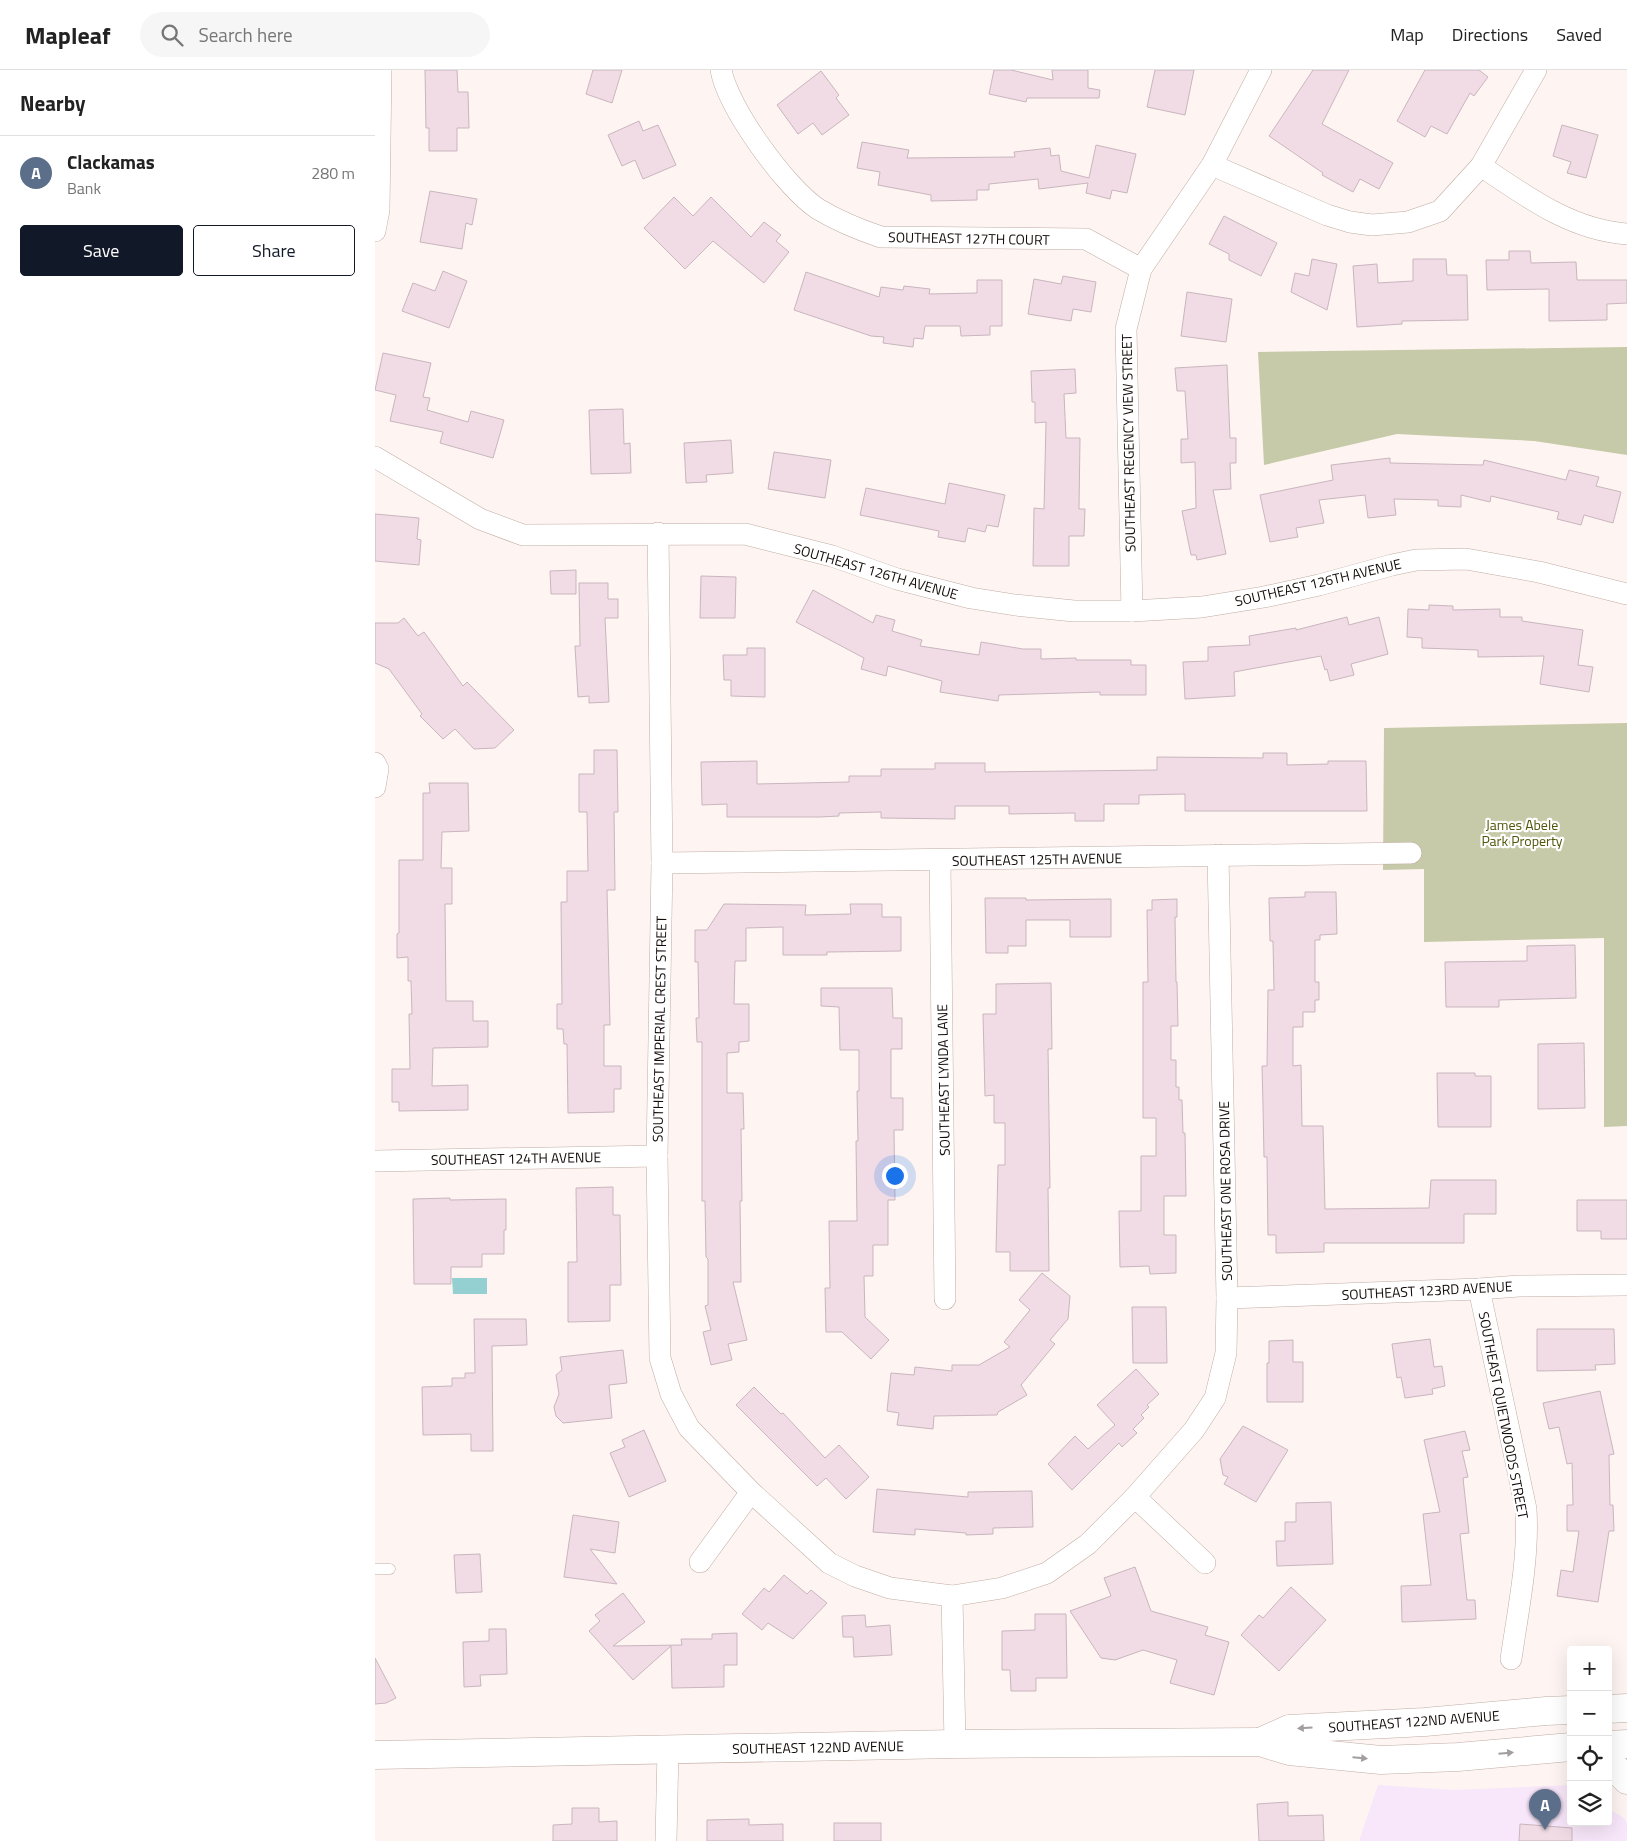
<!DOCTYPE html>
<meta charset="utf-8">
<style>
:root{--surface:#fff;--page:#f6f6f6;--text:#222;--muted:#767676;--line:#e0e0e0;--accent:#111827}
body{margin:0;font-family:"Titillium Web",sans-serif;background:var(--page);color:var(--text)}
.controls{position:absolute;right:15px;bottom:15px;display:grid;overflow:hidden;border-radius:5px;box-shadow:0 5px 20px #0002}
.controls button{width:45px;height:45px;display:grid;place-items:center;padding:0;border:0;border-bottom:1px solid var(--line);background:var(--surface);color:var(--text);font:25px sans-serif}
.you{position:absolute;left:519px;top:1105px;width:18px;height:18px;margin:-12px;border:4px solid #fff;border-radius:50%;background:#1a73e8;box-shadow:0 0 0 8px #1a73e833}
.badge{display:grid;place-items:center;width:32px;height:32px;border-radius:50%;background:var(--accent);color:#fff;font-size:16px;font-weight:700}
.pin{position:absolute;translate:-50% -41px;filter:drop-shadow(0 1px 2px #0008)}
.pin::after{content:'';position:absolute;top:26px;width:18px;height:15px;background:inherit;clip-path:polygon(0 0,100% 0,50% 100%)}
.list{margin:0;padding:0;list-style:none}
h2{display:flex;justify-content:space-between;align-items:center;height:65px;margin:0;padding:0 20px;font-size:21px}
h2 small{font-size:16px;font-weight:400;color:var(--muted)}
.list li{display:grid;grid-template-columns:32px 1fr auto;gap:15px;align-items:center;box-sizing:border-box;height:75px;padding:0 20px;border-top:1px solid var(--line)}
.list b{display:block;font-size:19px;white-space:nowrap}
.list p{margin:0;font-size:16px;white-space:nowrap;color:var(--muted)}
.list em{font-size:16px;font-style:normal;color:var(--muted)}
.actions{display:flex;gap:10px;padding:15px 20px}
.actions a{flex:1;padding:11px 0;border:1px solid var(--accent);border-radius:5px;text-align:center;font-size:18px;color:var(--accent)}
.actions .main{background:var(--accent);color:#fff}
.icon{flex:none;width:28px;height:28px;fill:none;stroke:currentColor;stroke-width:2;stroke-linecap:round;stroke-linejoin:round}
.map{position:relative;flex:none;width:1252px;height:1771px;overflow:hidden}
header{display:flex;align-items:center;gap:30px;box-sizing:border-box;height:70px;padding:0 25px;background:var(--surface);border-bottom:1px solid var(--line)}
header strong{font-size:24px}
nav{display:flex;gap:28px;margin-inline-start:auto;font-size:18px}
.search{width:350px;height:45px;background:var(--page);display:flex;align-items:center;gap:12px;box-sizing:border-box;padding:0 18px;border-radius:28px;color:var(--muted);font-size:19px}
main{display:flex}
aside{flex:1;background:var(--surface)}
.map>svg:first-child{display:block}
.commercial{fill:#f8e7fa}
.green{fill:#c7caa8}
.water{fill:#94d0d2}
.building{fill:#f1dce6;stroke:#c9b5be}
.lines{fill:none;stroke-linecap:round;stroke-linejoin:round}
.lane-casing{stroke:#c0aca3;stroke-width:11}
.street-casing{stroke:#c0aca3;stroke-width:22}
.secondary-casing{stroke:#c0aca3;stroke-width:29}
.primary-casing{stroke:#c0aca3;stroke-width:29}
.lane{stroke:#fff;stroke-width:10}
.street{stroke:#fff;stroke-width:21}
.secondary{stroke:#fff;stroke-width:28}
.primary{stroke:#fff;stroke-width:28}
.oneway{fill:#a19e9d}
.labels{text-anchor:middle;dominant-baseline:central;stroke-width:4.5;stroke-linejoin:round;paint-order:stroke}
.street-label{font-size:14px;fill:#130c0a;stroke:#fff}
.park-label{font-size:14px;fill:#525609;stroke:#fff}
</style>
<header>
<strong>Mapleaf</strong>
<div class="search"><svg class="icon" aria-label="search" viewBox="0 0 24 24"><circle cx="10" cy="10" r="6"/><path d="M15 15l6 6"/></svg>Search here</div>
<nav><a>Map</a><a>Directions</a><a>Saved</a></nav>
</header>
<main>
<aside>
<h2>Nearby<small></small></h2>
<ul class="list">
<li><span class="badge" style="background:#5c6f8a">A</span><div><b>Clackamas</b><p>Bank</p></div><em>280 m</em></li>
</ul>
<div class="actions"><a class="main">Save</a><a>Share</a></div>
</aside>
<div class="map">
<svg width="1252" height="1771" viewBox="0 0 1252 1771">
<rect width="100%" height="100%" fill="#fef5f2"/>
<polygon class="commercial" points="1003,1715 1079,1720 1196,1715 1196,1752 1233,1752 1233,1735 1236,1740 1249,1748 1252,1753 1252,1771 984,1771"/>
<g class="green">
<polygon points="1252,277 1252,385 1159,371 1022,364 889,395 883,282"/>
<polygon points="1252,653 1252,1056 1229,1057 1229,868 1049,872 1049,799 1008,800 1009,658"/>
</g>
<polygon class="water" points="77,1208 112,1208 112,1224 78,1224"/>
<g class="building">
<polygon points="50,0 82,0 83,22 93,22 94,58 82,58 82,81 54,81 54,58 51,58"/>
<polygon points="218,0 247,0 237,33 211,24"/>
<polygon points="619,0 636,0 678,10 677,0 713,0 713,18 725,20 724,28 652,28 651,32 614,24"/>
<polygon points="780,0 819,0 810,45 772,37"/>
<polygon points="938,0 974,0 947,54 1018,93 1004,119 985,109 978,122 947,105 948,103 894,66"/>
<polygon points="1050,0 1104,0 1113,7 1099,26 1095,23 1072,64 1056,56 1050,67 1022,51"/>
<polygon points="446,1 464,25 461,28 474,45 447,65 438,53 423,64 402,35"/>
<polygon points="264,51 268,61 283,55 301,95 268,109 260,90 247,96 233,65"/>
<polygon points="1187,55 1223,65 1211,108 1192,103 1196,92 1178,86"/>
<polygon points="487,72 534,80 532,88 640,87 639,82 675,78 676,86 684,85 686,101 714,108 721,75 761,84 752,123 737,120 735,129 711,123 713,113 664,119 663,109 614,114 614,120 602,120 602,130 556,131 556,125 503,115 505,102 482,98"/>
<polygon points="55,121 102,129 97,155 91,153 87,179 45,172"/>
<polygon points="299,127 318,146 336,127 376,167 389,152 406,165 401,171 414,182 389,213 338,171 310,199 269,158"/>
<polygon points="849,146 902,173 886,206 854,190 854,184 834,174"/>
<polygon points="1134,181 1155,181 1156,193 1201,192 1202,210 1252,210 1252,233 1232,234 1232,250 1174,251 1174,219 1112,220 1111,190 1134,190"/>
<polygon points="937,189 962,194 952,240 916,222 920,203 934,206"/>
<polygon points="1038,189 1071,189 1072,205 1092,205 1093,250 1027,251 1027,254 982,257 978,196 1002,194 1003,213 1038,211"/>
<polygon points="68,201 92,211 74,258 27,241 38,213 60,221"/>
<polygon points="431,202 504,227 506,217 528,220 529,216 555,219 554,224 602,223 602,210 627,210 627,256 615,256 615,265 586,266 585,256 550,256 548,269 539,268 538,277 508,273 509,267 496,266 419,240"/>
<polygon points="688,206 721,212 716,242 698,239 696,251 653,244 659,209 686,214"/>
<polygon points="812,222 857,229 851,272 806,266"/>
<polygon points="8,283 56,293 48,327 55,328 52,340 93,352 96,341 129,350 118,388 65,373 68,362 15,351 21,325 0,320"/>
<polygon points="852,295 855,368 861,368 861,393 855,393 856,419 838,420 851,484 822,490 821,485 816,485 807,441 821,438 820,392 806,393 806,369 813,369 810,321 802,321 800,298"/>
<polygon points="700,299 701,323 689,324 691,368 705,368 704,439 710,439 709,466 694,466 694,496 658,496 659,438 669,439 671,352 660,353 660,332 657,332 656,301"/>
<polygon points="248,339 249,374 255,373 256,403 216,404 214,340"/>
<polygon points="356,370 358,403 331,405 332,412 311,413 309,373"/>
<polygon points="399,382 456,390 450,428 393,419"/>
<polygon points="1015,388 1015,393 1108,395 1109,390 1191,410 1194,400 1224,407 1221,416 1246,422 1238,453 1209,445 1206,455 1182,449 1184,442 1116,426 1115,432 1086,425 1086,437 1063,436 1063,430 1019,429 1021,445 993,448 990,425 944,430 949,453 921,458 923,467 895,472 885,425 958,410 956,395"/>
<polygon points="574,413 630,425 623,457 612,455 610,462 593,458 590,472 563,467 564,461 485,445 491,418 570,434"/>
<polygon points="0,444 44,448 42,469 46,470 44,495 0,491"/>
<polygon points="201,500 201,524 176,524 175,501"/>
<polygon points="326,506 361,507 360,548 325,548"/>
<polygon points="204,513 233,513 233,529 243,529 243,548 230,548 234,632 214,633 214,626 203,627 200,576 205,576"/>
<polygon points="438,520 498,553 501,545 520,550 517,561 547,570 545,576 604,585 606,572 648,579 666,579 666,589 701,588 701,590 756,590 756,595 771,595 771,625 725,625 725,622 624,625 623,631 565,622 567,611 513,596 511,606 486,599 489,588 421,552"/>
<polygon points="1054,535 1078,536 1078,540 1125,539 1125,547 1147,547 1147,551 1208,560 1203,595 1218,597 1214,622 1165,614 1169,586 1103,587 1103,580 1047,578 1047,568 1032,567 1033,539 1054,540"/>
<polygon points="972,547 974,555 1004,547 1013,584 976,594 979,605 955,611 952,599 950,600 946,586 859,602 860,626 810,629 808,592 833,591 833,577 875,575 874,566 921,558 921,560"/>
<polygon points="29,548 43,566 49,562 88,616 92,612 139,660 120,678 99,679 80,659 68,669 45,646 47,644 14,599 0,593 0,553 23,553"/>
<polygon points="372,578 390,578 390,627 356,626 356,610 349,610 348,585 372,585"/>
<polygon points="219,680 242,680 243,742 239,742 240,820 232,820 235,955 229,955 229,996 246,996 246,1019 239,1019 239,1042 193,1043 192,974 189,974 188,959 182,959 182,934 187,934 186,832 192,832 192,801 213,801 212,742 204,742 204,704 219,704"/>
<polygon points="888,683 912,683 912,695 953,694 953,691 991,691 992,741 810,741 810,724 764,725 764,734 729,734 729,751 700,751 700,743 634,744 634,736 580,736 580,749 506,748 506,742 464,743 464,746 445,747 352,747 352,734 327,735 326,692 382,691 382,714 474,712 474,706 506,706 506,699 560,699 560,693 610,693 610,702 782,700 782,687 888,688"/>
<polygon points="54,713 93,713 94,761 67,762 66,798 77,798 77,834 70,834 71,931 98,931 98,951 113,951 113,977 58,978 57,1016 93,1015 93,1040 24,1041 24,1032 17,1032 17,999 35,999 34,944 37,944 36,911 33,911 33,887 22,888 22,864 24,863 24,790 48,790 48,723 55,723"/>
<polygon points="930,822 961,822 962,864 945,865 945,870 940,870 940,912 944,912 944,930 940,930 940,942 928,942 928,957 918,957 918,996 926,995 927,1056 948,1056 950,1139 1054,1138 1056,1110 1121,1110 1121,1144 1089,1144 1089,1173 949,1173 949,1182 901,1183 901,1165 893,1165 892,1087 889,1087 888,1035 887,996 892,996 893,920 899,920 898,871 895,871 894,828 930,827"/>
<polygon points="610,828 651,828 651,830 736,829 736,867 695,867 695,850 651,850 651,876 633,876 633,883 611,883"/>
<polygon points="802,829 802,847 800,847 801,912 802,912 803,956 796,956 796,990 801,990 801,1017 804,1017 804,1030 807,1030 808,1063 810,1063 811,1126 789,1126 789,1165 801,1165 801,1203 775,1204 774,1196 745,1197 744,1141 766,1141 766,1086 781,1086 781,1048 768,1048 768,912 773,912 772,840 777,840 777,830"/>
<polygon points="349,834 431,835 430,845 476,844 475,834 507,834 507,847 526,847 526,881 452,882 452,885 408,885 408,857 371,858 371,891 360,891 359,934 374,934 374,971 364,972 364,982 352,983 352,1023 368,1023 369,1059 366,1059 367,1131 365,1131 366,1212 358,1212 372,1270 353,1274 357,1290 336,1295 328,1262 336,1260 330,1236 333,1235 333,1189 331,1187 330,1131 327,1131 327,972 322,972 321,948 324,948 323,892 320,892 320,860 332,860"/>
<polygon points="1200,875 1201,928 1124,930 1124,937 1071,937 1070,892 1152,891 1152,876"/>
<polygon points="676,913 677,979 673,979 675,1118 673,1118 674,1201 635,1201 635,1182 621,1182 623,1095 630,1095 630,1053 619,1053 619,1025 610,1026 608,944 621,944 621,914"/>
<polygon points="446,918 517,918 518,948 527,948 527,979 516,979 516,1028 528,1028 528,1060 519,1060 520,1130 513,1130 513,1175 498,1175 498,1206 489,1206 490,1247 514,1270 496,1289 467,1262 451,1262 450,1218 455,1218 454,1151 482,1151 481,1071 483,1071 482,1021 484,1021 484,980 465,980 464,937 446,936"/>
<polygon points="1209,973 1210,1038 1163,1039 1163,974"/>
<polygon points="1062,1003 1100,1003 1100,1006 1116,1006 1116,1057 1063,1057"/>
<polygon points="238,1117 238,1145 245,1145 246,1215 235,1215 235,1251 193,1252 193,1192 202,1192 201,1118"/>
<polygon points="75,1128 75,1130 131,1129 131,1160 129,1160 129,1184 107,1184 107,1197 76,1197 76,1214 39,1214 38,1129"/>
<polygon points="1202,1130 1252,1130 1252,1169 1226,1169 1226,1161 1202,1161"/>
<polygon points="667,1203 695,1226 693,1249 675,1270 680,1274 646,1315 652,1325 623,1342 622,1345 559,1346 558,1359 522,1355 524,1343 512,1341 516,1303 539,1305 540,1297 577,1301 577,1295 604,1295 635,1277 629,1272 655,1240 644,1230"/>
<polygon points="757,1237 791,1237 792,1293 758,1293"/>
<polygon points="99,1249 151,1249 152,1275 117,1276 118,1381 96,1381 96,1364 48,1365 47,1317 77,1316 77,1308 90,1308 90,1303 100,1303"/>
<polygon points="1162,1259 1239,1259 1240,1294 1220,1295 1221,1300 1162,1301"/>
<polygon points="1055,1269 1059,1297 1067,1296 1070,1316 1057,1319 1058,1324 1030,1328 1026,1307 1022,1308 1017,1274"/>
<polygon points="918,1270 918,1292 928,1292 928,1332 892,1332 892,1293 894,1293 894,1271"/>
<polygon points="248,1280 252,1313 234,1315 237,1348 188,1353 181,1346 179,1337 184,1324 181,1305 187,1300 185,1287"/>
<polygon points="761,1299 784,1324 772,1335 774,1337 766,1345 769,1348 758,1359 762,1363 747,1377 744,1373 697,1420 673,1394 700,1366 713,1379 740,1355 722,1335"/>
<polygon points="379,1317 406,1344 408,1343 450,1388 464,1375 494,1407 471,1429 451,1408 442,1416 361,1335"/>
<polygon points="1225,1321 1239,1384 1234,1385 1235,1435 1238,1435 1239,1461 1234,1461 1223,1532 1182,1526 1186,1500 1198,1502 1204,1461 1192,1461 1192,1435 1198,1435 1197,1393 1192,1394 1184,1357 1174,1359 1168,1333"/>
<polygon points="868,1356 913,1380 881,1432 849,1414 853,1407 848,1405 845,1389"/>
<polygon points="269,1360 291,1411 254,1427 235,1383 250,1377 247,1370"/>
<polygon points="1090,1361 1095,1380 1087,1381 1093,1407 1088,1408 1094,1463 1085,1464 1092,1530 1100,1530 1101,1549 1027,1552 1026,1516 1056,1515 1048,1444 1065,1442 1049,1370"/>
<polygon points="502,1419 593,1427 593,1422 657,1421 658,1457 618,1458 618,1464 591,1465 591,1463 540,1459 540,1465 498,1462"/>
<polygon points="956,1432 958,1494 902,1496 901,1471 910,1471 910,1452 921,1452 921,1433"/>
<polygon points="198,1445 244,1452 240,1483 215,1479 242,1514 189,1507"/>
<polygon points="105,1484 107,1522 81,1523 79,1485"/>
<polygon points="760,1497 776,1541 833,1557 830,1565 854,1572 839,1625 795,1613 802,1590 768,1580 740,1590 726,1588 695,1541 736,1526 729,1508"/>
<polygon points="409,1505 432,1524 436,1520 452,1533 418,1569 393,1553 387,1560 367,1544 389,1518 394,1522"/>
<polygon points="916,1517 951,1550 904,1601 866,1565 884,1545 888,1548"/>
<polygon points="248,1523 270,1552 238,1576 307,1575 306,1569 337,1569 337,1564 362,1563 362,1595 349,1595 349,1617 297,1618 296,1576 258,1610 214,1561 225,1551 220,1545"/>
<polygon points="660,1544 691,1544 692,1608 661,1608 661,1621 636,1621 635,1600 627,1600 627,1561 660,1560"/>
<polygon points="490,1545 491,1557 515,1555 517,1585 479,1587 478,1567 468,1567 467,1546"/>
<polygon points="114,1559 131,1559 132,1604 105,1605 106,1616 89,1617 88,1572 114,1571"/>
<polygon points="0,1588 21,1628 11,1633 0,1634"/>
<polygon points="913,1732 913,1746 948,1745 949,1771 884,1771 882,1734"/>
<polygon points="197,1738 224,1738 224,1752 242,1751 242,1771 178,1771 178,1755 197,1754"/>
<polygon points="374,1749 374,1755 408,1754 408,1771 332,1771 332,1750"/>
<rect x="459" y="1753" width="47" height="18"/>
<polygon points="1145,1754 1197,1758 1197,1771 1144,1771"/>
</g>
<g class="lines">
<g class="lane-casing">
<polyline id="lane" points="0,1499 15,1499"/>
</g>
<g class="street-casing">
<g id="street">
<path d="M346,0c7,38 65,118 97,139 20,12 42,21 63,28l205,2 55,30"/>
<polyline points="837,95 952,145 975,152 997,155 1033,152 1065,141 1106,96 1161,0"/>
<path d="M1106,96c46,31 90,64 146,68"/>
<polyline points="0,161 4,140 6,0"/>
<polyline points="0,387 105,449 148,465 370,464 457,486 522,509 596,528 640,535 699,541 757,541 827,537 889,527 944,515 1017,495 1041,490 1091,489 1164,502 1252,524"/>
<polyline points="283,463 287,793 282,1086 285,1288 296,1324 314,1358 376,1422 454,1493 480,1506 515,1518 577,1526 627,1518 672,1503 713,1474 760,1427 819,1360 840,1328 851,1283 852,1228 843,785"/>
<polyline points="757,541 751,259 766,199 837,95 886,0"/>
<polyline points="0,693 3,699 0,717"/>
<polyline points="565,791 570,1229"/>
<path d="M287,793c250,-2 499,-8 749,-10"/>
<polyline points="0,1091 282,1086"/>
<path d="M1104,1219l47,220c3,50 -8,101 -15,150"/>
<polyline points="852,1228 1104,1219 1144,1216 1252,1215"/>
<polyline points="760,1427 830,1493"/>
<polyline points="325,1492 376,1422"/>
<polyline points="577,1526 580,1674"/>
<polyline points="291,1771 293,1680"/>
</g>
</g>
<g class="secondary-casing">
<g id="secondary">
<polyline points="1233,1639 1252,1638"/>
<polyline points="885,1672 914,1659 1050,1652 1171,1641 1196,1640"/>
<polyline points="1233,1675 1252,1674"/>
<polyline points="0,1685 580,1674 885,1672 914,1681 1006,1690 1083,1687 1196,1677"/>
</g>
</g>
<g class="primary-casing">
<polyline id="primary" points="1233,1691 1252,1710"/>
</g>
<use href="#lane" class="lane"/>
<use href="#street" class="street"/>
<use href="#secondary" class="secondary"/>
<use href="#primary" class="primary"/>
</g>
<defs><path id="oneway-solid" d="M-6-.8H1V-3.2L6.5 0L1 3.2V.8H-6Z" transform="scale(1.25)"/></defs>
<g class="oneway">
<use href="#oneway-solid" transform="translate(930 1658) rotate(177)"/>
<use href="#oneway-solid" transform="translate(1131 1683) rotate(-5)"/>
<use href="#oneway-solid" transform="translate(985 1688) rotate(5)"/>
</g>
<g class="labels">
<g class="street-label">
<text transform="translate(594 168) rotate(1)">SOUTHEAST 127TH COURT</text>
<text transform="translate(753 373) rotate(-91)">SOUTHEAST REGENCY VIEW STREET</text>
<text transform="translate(501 501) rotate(16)">SOUTHEAST 126TH AVENUE</text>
<text transform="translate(943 512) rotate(-13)">SOUTHEAST 126TH AVENUE</text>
<text transform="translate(662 789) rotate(-1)">SOUTHEAST 125TH AVENUE</text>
<text transform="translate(284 959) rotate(-89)">SOUTHEAST IMPERIAL CREST STREET</text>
<text transform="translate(568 1010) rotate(-91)">SOUTHEAST LYNDA LANE</text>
<text transform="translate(141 1088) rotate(-1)">SOUTHEAST 124TH AVENUE</text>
<text transform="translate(850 1121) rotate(-91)">SOUTHEAST ONE ROSA DRIVE</text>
<text transform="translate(1052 1220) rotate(-3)">SOUTHEAST 123RD AVENUE</text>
<text transform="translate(1129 1345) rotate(79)">SOUTHEAST QUIETWOODS STREET</text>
<text transform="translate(1039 1651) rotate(-4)">SOUTHEAST 122ND AVENUE</text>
<text transform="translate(443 1677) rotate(-1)">SOUTHEAST 122ND AVENUE</text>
</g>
<g class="park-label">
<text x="1147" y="754">James Abele<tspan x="1147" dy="16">Park Property</tspan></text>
</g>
</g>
</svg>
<div class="controls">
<button>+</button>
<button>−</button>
<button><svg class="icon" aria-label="locate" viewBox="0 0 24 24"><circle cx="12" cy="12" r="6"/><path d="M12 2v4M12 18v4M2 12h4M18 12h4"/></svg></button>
<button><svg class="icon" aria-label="layers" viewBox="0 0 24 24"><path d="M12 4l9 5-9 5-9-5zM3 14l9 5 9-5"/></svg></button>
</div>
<div class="you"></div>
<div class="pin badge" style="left:1170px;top:1760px;background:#5c6f8a">A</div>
</div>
</main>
